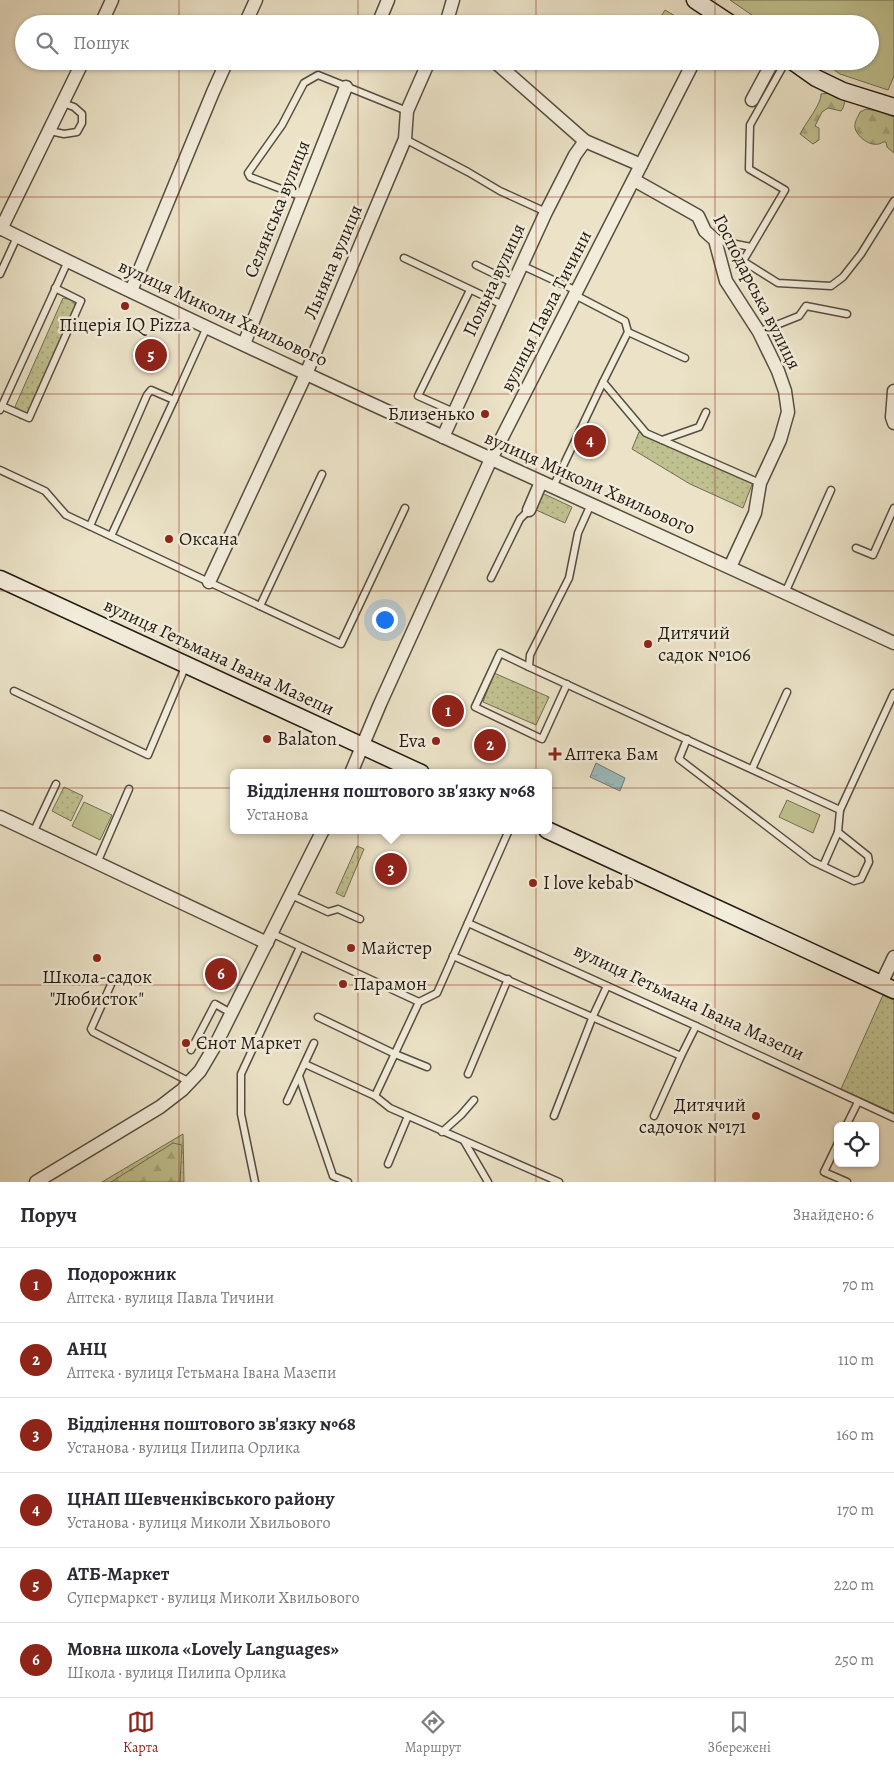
<!DOCTYPE html>
<html lang="uk">
<meta charset="utf-8">
<style>
:root{--surface:#fff;--page:#f2f2f3;--text:#2b2b33;--muted:#7c7c81;--line:#e1e1e2;--accent:#8f2418}
body{margin:0;font-family:Alegreya,serif;background:var(--page);color:var(--text)}
.controls{position:absolute;right:15px;bottom:15px;display:grid;overflow:hidden;border-radius:8px;box-shadow:0 1px 4px #0004}
.controls button{width:45px;height:45px;display:grid;place-items:center;padding:0;border:0;border-bottom:1px solid var(--line);background:var(--surface);color:var(--text);font:25px sans-serif}
.you{position:absolute;left:384px;top:619px;width:18px;height:18px;margin:-12px;border:4px solid #fff;border-radius:50%;background:#1a73e8;box-shadow:0 0 0 8px #1a73e833}
.badge{display:grid;place-items:center;width:32px;height:32px;border-radius:50%;background:var(--accent);color:#fff;font-size:16px;font-weight:700}
.pin{position:absolute;translate:-50% -50%;border:2px solid #fff;box-shadow:0 1px 5px #0006}
.popup{position:absolute;left:230px;top:769px;width:322px;height:65px;box-sizing:border-box;display:grid;place-content:center;border-radius:8px;background:var(--surface);filter:drop-shadow(0 1px 4px #0005);font-size:16px;white-space:nowrap;color:var(--muted)}
.popup b{font-size:19px;color:var(--text)}
.popup::after{content:'';position:absolute;left:50%;top:100%;margin-left:-10px;border:10px solid transparent;border-top-color:var(--surface)}
.list{margin:0;padding:0;list-style:none}
h2{display:flex;justify-content:space-between;align-items:center;height:65px;margin:0;padding:0 20px;font-size:21px}
h2 small{font-size:16px;font-weight:400;color:var(--muted)}
.list li{display:grid;grid-template-columns:32px 1fr auto;gap:15px;align-items:center;box-sizing:border-box;height:75px;padding:0 20px;border-top:1px solid var(--line)}
.list b{display:block;font-size:19px;white-space:nowrap}
.list p{margin:0;font-size:16px;white-space:nowrap;color:var(--muted)}
.list em{font-size:16px;font-style:normal;color:var(--muted)}
.icon{flex:none;width:28px;height:28px;fill:none;stroke:currentColor;stroke-width:2;stroke-linecap:round;stroke-linejoin:round}
.map{position:relative;flex:none;width:894px;height:1182px;overflow:hidden}
.search{position:absolute;background:var(--surface);box-shadow:0 1px 4px #0004;left:15px;right:15px;top:15px;height:55px;display:flex;align-items:center;gap:12px;box-sizing:border-box;padding:0 18px;border-radius:28px;color:var(--muted);font-size:19px}
.sheet{height:515px;background:var(--surface)}
nav{display:flex;justify-content:space-around;align-items:center;box-sizing:border-box;height:70px;border-top:1px solid var(--line);background:var(--surface);font-size:14px;color:var(--muted)}
nav a{display:grid;justify-items:center;gap:2px}
nav .on{color:var(--accent)}
.map>svg:first-child{display:block}
.grass{fill:url(#grass-dots);stroke:#726e51}
.forest{fill:url(#forest-firs);stroke:#726e51}
.garden{fill:#c0c190;stroke:#726e51}
.water{fill:url(#water-ripples);stroke:#6b7c79}
.lines{fill:none;stroke-linecap:round;stroke-linejoin:round}
.lane-casing{stroke:#564e3f;stroke-width:9}
.street-casing{stroke:#564e3f;stroke-width:15}
.secondary-casing{stroke:#241c12;stroke-width:19}
.lane{stroke:#f2ecdb;stroke-width:6}
.street{stroke:#f2ecdb;stroke-width:12}
.secondary{stroke:#f2ecdb;stroke-width:16}
.grid{fill:none;stroke:#8f2418;stroke-width:1;stroke-opacity:0.55}
.poi-dot{fill:#8f2418;stroke:#f2ecdb;stroke-width:2}
.labels{text-anchor:middle;dominant-baseline:central;stroke-width:5;stroke-linejoin:round;paint-order:stroke}
.street-label{font-size:19px;fill:#241c12;stroke:#f2ecdb}
.poi-label{font-size:19px;fill:#241c12;stroke:#f2ecdb;text-anchor:start}
</style>
<div class="map">
<svg width="894" height="1182" viewBox="0 0 894 1182">
<defs>
<pattern id="grass-dots" width="8" height="8" patternUnits="userSpaceOnUse" patternTransform="scale(1.25)"><rect width="8" height="8" fill="#c0c190"/><path d="M2 2h.1M6 6h.1" fill="none" stroke="#a5a57b" stroke-width="1.8" stroke-linecap="round"/></pattern>
<pattern id="forest-firs" width="22" height="20" patternUnits="userSpaceOnUse" patternTransform="scale(1.25)"><rect width="22" height="20" fill="#c0c190"/><path d="M5 1l3.5 6h-7zM16 11l3.5 6h-7z" fill="#a5a57b"/></pattern>
<pattern id="water-ripples" width="26" height="14" patternUnits="userSpaceOnUse" patternTransform="scale(1.25)"><rect width="26" height="14" fill="#9bbcbd"/><path d="M2 4q2-2 4 0t4 0M15 11q2-2 4 0t4 0" fill="none" stroke="#85a1a1"/></pattern>
</defs>
<rect width="100%" height="100%" fill="#ebe2c7"/>
<filter id="stains"><feTurbulence type="fractalNoise" baseFrequency=".004" numOctaves="4"/><feColorMatrix values="0 0 0 0 .2 0 0 0 0 .09 0 0 0 0 .02 0 0 0 .5 -.17"/></filter>
<radialGradient id="worn" r=".72"><stop offset=".6" stop-color="#630" stop-opacity="0"/><stop offset="1" stop-color="#630" stop-opacity=".3"/></radialGradient>
<g class="grass">
<polygon points="665,10 682,20 680,24 669,24 660,18"/>
<polygon points="63,298 73,300 77,311 28,416 20,419 14,409"/>
<polygon points="639,432 753,482 743,508 690,484 632,449"/>
<polygon points="542,493 572,507 565,523 534,509"/>
<polygon points="494,673 549,697 536,725 483,702"/>
<polygon points="64,787 83,796 71,821 52,811"/>
<polygon points="357,846 364,849 344,897 336,893"/>
<polygon points="883,995 894,1000 894,1113 841,1089"/>
<polygon points="183,1134 184,1182 102,1182"/>
</g>
<g class="forest">
<path d="M829,93l7,5h7l2,3 -2,7 -2,3 -13,-3 -6,4 -7,14 4,2v12l-6,4 -13,-10c5,-10 22,-31 21,-40z"/>
<path d="M866,109l11,2 17,6v36l-7,-6 -1,-5h-3c-9,7 -25,-3 -28,-14 -1,-6 3,-11 5,-16z"/>
<polygon points="173,1143 182,1145 180,1182 111,1182"/>
</g>
<g class="garden">
<polygon points="730,0 894,0 894,76 888,90 840,74 821,61 870,61 870,24 765,24"/>
<polygon points="787,800 820,815 813,833 779,817"/>
<polygon points="84,802 112,815 100,840 72,826"/>
</g>
<polygon class="water" points="596,763 625,778 620,791 590,777"/>
<g class="lines">
<g class="lane-casing">
<g id="lane">
<polyline points="786,61 750,125 749,169 785,190 743,261 778,283 831,286 843,277 861,254 894,201"/>
<polyline points="50,131 64,134 77,132 82,123 82,114 74,107 63,103"/>
<polyline points="405,139 468,172 500,191 546,212"/>
<polyline points="302,197 250,177 248,173 282,125 304,83 318,75 407,111"/>
<polyline points="715,240 751,247"/>
<polyline points="404,258 503,305"/>
<polyline points="476,265 513,283"/>
<polyline points="521,265 577,291"/>
<polyline points="0,274 17,237"/>
<polyline points="575,295 625,321 628,332 603,382 646,433 760,483"/>
<polyline points="628,332 685,358"/>
<polyline points="759,332 799,316 806,306 847,314"/>
<polyline points="174,400 207,327"/>
<polyline points="2,406 29,418 81,301 55,288"/>
<polyline points="0,410 68,261"/>
<polyline points="454,412 418,396 470,290"/>
<polyline points="662,440 699,427 706,412"/>
<polyline points="0,470 45,491 66,515 341,644 405,508"/>
<polyline points="553,487 603,382"/>
<polyline points="591,504 578,533 569,578 530,655 529,667 840,810 894,693"/>
<polyline points="90,526 147,395 151,390 174,400 111,536"/>
<polyline points="856,548 873,555 894,508"/>
<polyline points="491,578 520,519 529,510"/>
<polyline points="785,593 831,490"/>
<polyline points="260,606 322,474"/>
<polyline points="529,667 500,653 475,707 542,739 567,684"/>
<polyline points="14,691 148,755 186,665"/>
<polyline points="687,739 679,759 812,861 854,881 861,879 869,862 868,856 838,832 840,810"/>
<polyline points="752,769 787,692"/>
<polyline points="509,830 437,993 419,1002 375,1096 390,1108 559,1182"/>
<polyline points="33,833 56,784"/>
<polyline points="97,863 129,789"/>
<polyline points="823,866 838,832"/>
<polyline points="291,895 328,912 338,909 360,919"/>
<polyline points="468,923 696,1026 894,1118"/>
<polyline points="271,933 419,1002"/>
<polyline points="453,956 681,1056 696,1026"/>
<polyline points="113,980 91,1029 93,1032 190,1082"/>
<polyline points="318,1017 395,1054 427,1067"/>
<polyline points="191,1050 215,1004 231,1013"/>
<polyline points="305,1064 375,1096"/>
<polyline points="468,1074 508,979"/>
<polyline points="299,1076 333,1176 348,1182"/>
<polyline points="287,1101 314,1043"/>
<polyline points="554,1116 593,1016 607,986"/>
<polyline points="654,1116 681,1056"/>
<polyline points="846,1126 858,1102"/>
<polyline points="442,1132 461,1115 474,1100"/>
<polyline points="464,1141 488,1182"/>
<polyline points="838,1143 824,1172 847,1182"/>
<polyline points="388,1164 408,1116"/>
<polyline points="255,1182 241,1114 241,1074 300,947"/>
</g>
</g>
<g class="street-casing">
<g id="street">
<polyline points="101,24 112,0"/>
<polyline points="245,24 256,0"/>
<polyline points="378,24 388,0"/>
<polyline points="446,24 453,0"/>
<polyline points="494,61 585,141 641,165"/>
<polyline points="752,100 773,61"/>
<polyline points="634,180 698,216 705,231 715,240 726,281 759,332 778,371 785,391 788,412 780,440 760,483 755,513 730,567"/>
<path d="M0,228c295,145 596,277 894,415"/>
<polyline points="1,229 83,61"/>
<polyline points="131,291 213,92 227,61"/>
<polyline points="244,344 346,87"/>
<polyline points="894,391 892,417 894,423"/>
<polyline points="443,437 546,212 575,155 585,141"/>
<polyline points="529,510 541,482"/>
<polyline points="209,582 306,374 405,139 407,111 429,61"/>
<polyline points="351,773 380,704 491,459 694,61"/>
<polyline points="0,817 267,943"/>
<polyline points="881,984 894,957"/>
<polyline points="36,1182 160,1107 182,1090 200,1071 216,1044 323,830"/>
</g>
</g>
<g class="secondary-casing">
<g id="secondary">
<polyline points="695,0 731,24"/>
<polyline points="792,61 816,78 843,91 894,107"/>
<polyline points="0,579 421,773"/>
<polyline points="547,830 894,990"/>
</g>
</g>
<use href="#lane" class="lane"/>
<use href="#street" class="street"/>
<use href="#secondary" class="secondary"/>
</g>
<path class="grid" d="M179,0v24M358,0v24M536,0v24M715,0v24M179,61v1121M358,61v1121M536,61v1121M715,61v1121M0,197h894M0,394h894M0,591h894M0,788h894M0,985h894"/>
<g class="poi-dot">
<circle cx="125" cy="306" r="5"/>
<circle cx="485" cy="414" r="5"/>
<circle cx="169" cy="539" r="5"/>
<circle cx="648" cy="644" r="5"/>
<circle cx="267" cy="739" r="5"/>
<circle cx="436" cy="741" r="5"/>
<path d="M552.5 746.5h5v5h5v5h-5v5h-5v-5h-5v-5h5z"/>
<circle cx="533" cy="883" r="5"/>
<circle cx="351" cy="948" r="5"/>
<circle cx="97" cy="958" r="5"/>
<circle cx="343" cy="984" r="5"/>
<circle cx="186" cy="1043" r="5"/>
<circle cx="756" cy="1116" r="5"/>
</g>
<g class="labels">
<g class="street-label">
<text transform="translate(277 209) rotate(-68)">Селянська вулиця</text>
<text transform="translate(333 262) rotate(-67)">Льняна вулиця</text>
<text transform="translate(494 280) rotate(-65)">Польна вулиця</text>
<text transform="translate(757 292) rotate(63)">Господарська вулиця</text>
<text transform="translate(546 311) rotate(-63)">вулиця Павла Тичини</text>
<text transform="translate(223 313) rotate(25)">вулиця Миколи Хвильового</text>
<text transform="translate(590 483) rotate(24)">вулиця Миколи Хвильового</text>
<text transform="translate(219 657) rotate(25)">вулиця Гетьмана Івана Мазепи</text>
<text transform="translate(689 1002) rotate(25)">вулиця Гетьмана Івана Мазепи</text>
</g>
<g class="poi-label">
<text x="125" y="325" text-anchor="middle">Піцерія IQ Pizza</text>
<text x="475" y="414" text-anchor="end">Близенько</text>
<text x="179" y="539">Оксана</text>
<text x="658" y="633">Дитячий<tspan x="658" dy="22">садок №106</tspan></text>
<text x="277" y="739">Balaton</text>
<text x="426" y="741" text-anchor="end">Eva</text>
<text x="565" y="754">Аптека Бам</text>
<text x="543" y="883">I love kebab</text>
<text x="361" y="948">Майстер</text>
<text x="97" y="977" text-anchor="middle">Школа-садок<tspan x="97" dy="22">"Любисток"</tspan></text>
<text x="353" y="984">Парамон</text>
<text x="196" y="1043">Єнот Маркет</text>
<text x="746" y="1105" text-anchor="end">Дитячий<tspan x="746" dy="22">садочок №171</tspan></text>
</g>
</g>
<rect width="100%" height="100%" filter="url(#stains)"/>
<rect width="100%" height="100%" fill="url(#worn)"/>
</svg>
<div class="controls">
<button><svg class="icon" aria-label="locate" viewBox="0 0 24 24"><circle cx="12" cy="12" r="6"/><path d="M12 2v4M12 18v4M2 12h4M18 12h4"/></svg></button>
</div>
<div class="you"></div>
<div class="pin badge" style="left:448px;top:711px">1</div>
<div class="pin badge" style="left:490px;top:745px">2</div>
<div class="pin badge" style="left:391px;top:869px">3</div>
<div class="popup"><b>Відділення поштового зв'язку №68</b>Установа</div>
<div class="pin badge" style="left:590px;top:441px">4</div>
<div class="pin badge" style="left:151px;top:355px">5</div>
<div class="pin badge" style="left:221px;top:974px">6</div>
<div class="search"><svg class="icon" aria-label="search" viewBox="0 0 24 24"><circle cx="10" cy="10" r="6"/><path d="M15 15l6 6"/></svg>Пошук</div>
</div>
<section class="sheet">
<h2>Поруч<small>Знайдено: 6</small></h2>
<ul class="list">
<li><span class="badge">1</span><div><b>Подорожник</b><p>Аптека · вулиця Павла Тичини</p></div><em>70 m</em></li>
<li><span class="badge">2</span><div><b>АНЦ</b><p>Аптека · вулиця Гетьмана Івана Мазепи</p></div><em>110 m</em></li>
<li><span class="badge">3</span><div><b>Відділення поштового зв'язку №68</b><p>Установа · вулиця Пилипа Орлика</p></div><em>160 m</em></li>
<li><span class="badge">4</span><div><b>ЦНАП Шевченківського району</b><p>Установа · вулиця Миколи Хвильового</p></div><em>170 m</em></li>
<li><span class="badge">5</span><div><b>АТБ-Маркет</b><p>Супермаркет · вулиця Миколи Хвильового</p></div><em>220 m</em></li>
<li><span class="badge">6</span><div><b>Мовна школа «Lovely Languages»</b><p>Школа · вулиця Пилипа Орлика</p></div><em>250 m</em></li>
</ul>
</section>
<nav>
<a class="on"><svg class="icon" aria-label="map" viewBox="0 0 24 24"><path d="M3 6l6-2 6 2 6-2v14l-6 2-6-2-6 2zM9 4v14M15 6v14"/></svg>Карта</a>
<a><svg class="icon" aria-label="directions" viewBox="0 0 24 24"><path d="M12 3l9 9-9 9-9-9zM9 14v-3h6M13 9l2 2-2 2"/></svg>Маршрут</a>
<a><svg class="icon" aria-label="saved" viewBox="0 0 24 24"><path d="M7 4h10v16l-5-4-5 4z"/></svg>Збережені</a>
</nav>
